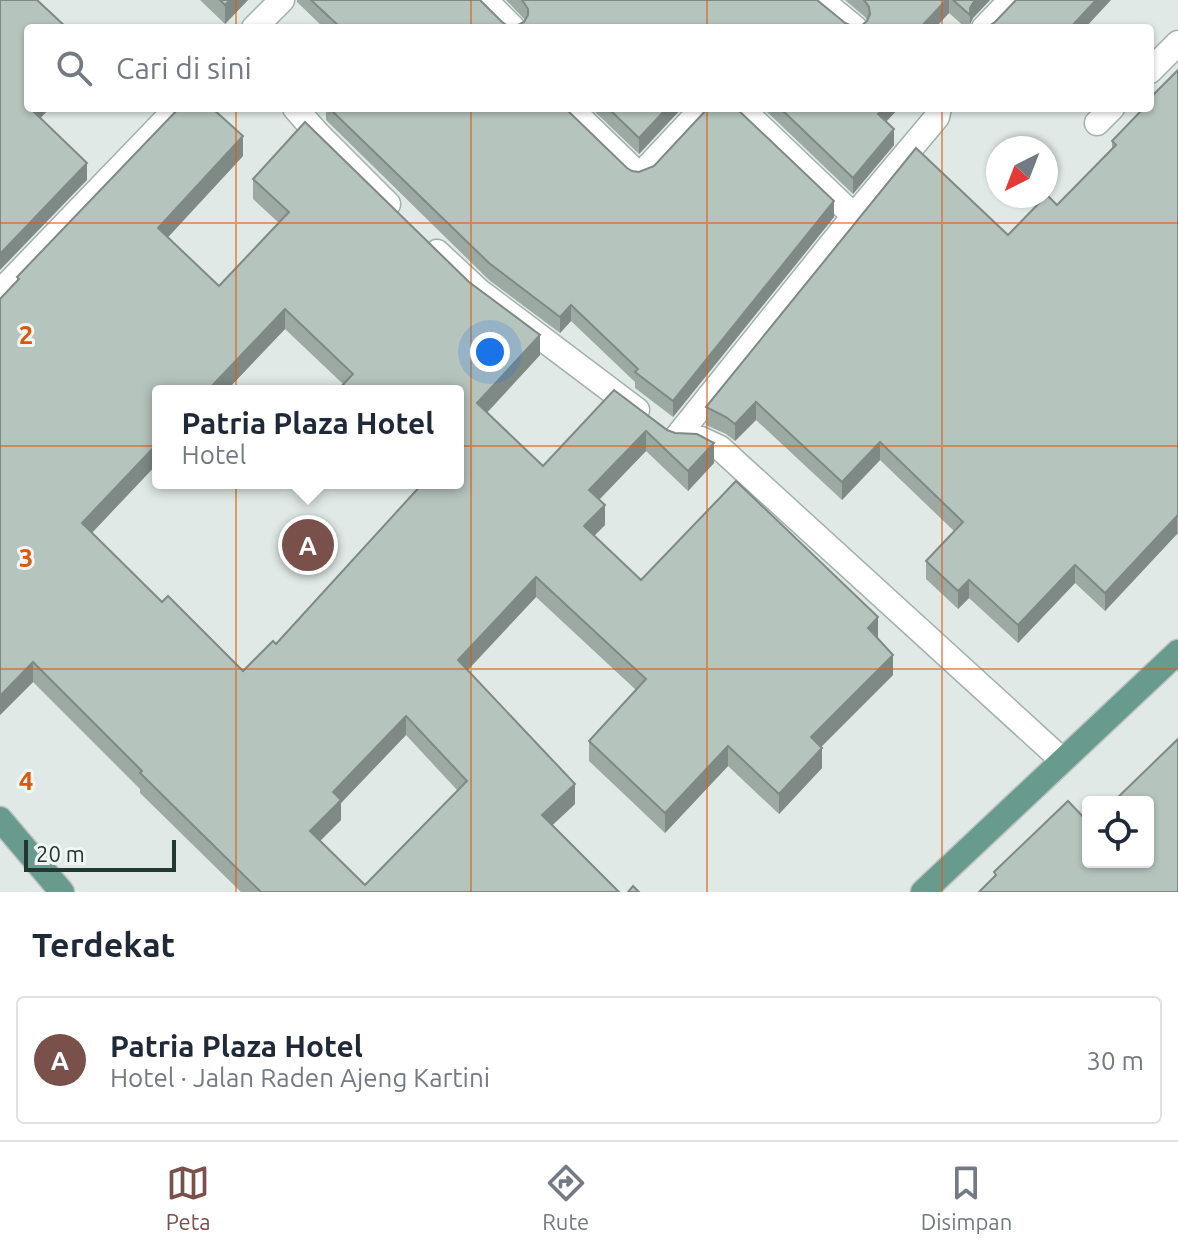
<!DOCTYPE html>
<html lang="id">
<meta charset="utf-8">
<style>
:root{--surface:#fff;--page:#f6f6f7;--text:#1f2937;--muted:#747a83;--line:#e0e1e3;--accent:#79504a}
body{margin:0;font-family:Ubuntu,sans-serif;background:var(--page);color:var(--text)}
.controls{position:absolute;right:24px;bottom:24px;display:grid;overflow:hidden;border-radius:8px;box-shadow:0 2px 6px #0004}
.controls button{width:72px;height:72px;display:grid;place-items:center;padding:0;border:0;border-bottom:2px solid var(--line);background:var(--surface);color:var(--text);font:40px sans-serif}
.compass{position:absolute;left:986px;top:136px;width:72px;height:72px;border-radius:50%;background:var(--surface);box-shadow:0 2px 6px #0004;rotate:222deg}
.scale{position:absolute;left:24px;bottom:20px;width:152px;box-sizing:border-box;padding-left:8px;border:4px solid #223832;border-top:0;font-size:22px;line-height:28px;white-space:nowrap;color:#223832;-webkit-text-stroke:6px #f0f6f3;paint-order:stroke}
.you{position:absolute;left:490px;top:352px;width:28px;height:28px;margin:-20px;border:6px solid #fff;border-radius:50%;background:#1a73e8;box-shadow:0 0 0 12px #1a73e833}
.badge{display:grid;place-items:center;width:52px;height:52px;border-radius:50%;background:var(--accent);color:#fff;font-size:26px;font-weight:700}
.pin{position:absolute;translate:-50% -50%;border:4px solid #fff;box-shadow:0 2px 8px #0006}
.popup{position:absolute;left:152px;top:385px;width:312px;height:104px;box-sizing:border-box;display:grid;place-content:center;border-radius:8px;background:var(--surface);filter:drop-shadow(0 2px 6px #0005);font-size:26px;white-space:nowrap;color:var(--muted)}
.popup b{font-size:30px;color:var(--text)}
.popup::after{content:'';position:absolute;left:50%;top:100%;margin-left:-16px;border:16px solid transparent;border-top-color:var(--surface)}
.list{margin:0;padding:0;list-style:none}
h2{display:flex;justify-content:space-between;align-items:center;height:104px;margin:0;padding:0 32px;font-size:34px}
h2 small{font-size:26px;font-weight:400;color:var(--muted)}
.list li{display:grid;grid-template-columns:52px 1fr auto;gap:24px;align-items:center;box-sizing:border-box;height:128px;margin:0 16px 16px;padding:0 16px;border:2px solid var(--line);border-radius:8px}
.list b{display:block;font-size:30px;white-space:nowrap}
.list p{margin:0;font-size:26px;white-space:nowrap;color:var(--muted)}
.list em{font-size:26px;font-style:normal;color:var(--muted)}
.icon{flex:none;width:44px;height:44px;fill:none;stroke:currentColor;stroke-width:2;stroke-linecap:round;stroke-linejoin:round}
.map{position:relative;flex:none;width:1178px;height:892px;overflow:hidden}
.search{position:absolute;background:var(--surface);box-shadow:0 2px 6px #0004;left:24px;right:24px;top:24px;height:88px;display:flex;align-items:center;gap:20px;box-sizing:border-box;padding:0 28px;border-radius:8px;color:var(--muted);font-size:30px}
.sheet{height:248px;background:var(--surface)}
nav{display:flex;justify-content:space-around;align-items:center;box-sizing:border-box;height:112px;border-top:2px solid var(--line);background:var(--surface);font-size:22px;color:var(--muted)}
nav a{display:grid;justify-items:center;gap:4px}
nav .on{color:var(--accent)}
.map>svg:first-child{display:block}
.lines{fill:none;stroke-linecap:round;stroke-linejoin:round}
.minor-casing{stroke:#a3b0ac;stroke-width:27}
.major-casing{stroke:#bdc3c2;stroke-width:27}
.minor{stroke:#fff;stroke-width:24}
.major{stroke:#689b8d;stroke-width:24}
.wall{fill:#9da9a3;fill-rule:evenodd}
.shaded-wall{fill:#7f8985}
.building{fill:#b6c4be;stroke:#7f8985;stroke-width:2;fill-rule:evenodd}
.grid{fill:none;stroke:#de570e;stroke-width:2;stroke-opacity:0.55}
.grid-label{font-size:26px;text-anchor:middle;font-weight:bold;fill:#de570e;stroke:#f0f6f3;stroke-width:6;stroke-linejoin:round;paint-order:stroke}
</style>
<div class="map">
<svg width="1178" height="892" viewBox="0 0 1178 892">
<rect width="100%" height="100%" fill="#e0e9e5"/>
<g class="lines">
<g class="minor-casing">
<g id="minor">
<polyline points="485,0 513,28"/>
<polyline points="821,0 855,28"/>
<polyline points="254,28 282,0"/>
<polyline points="984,28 1011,0"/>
<polyline points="1150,71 1178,43"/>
<polyline points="295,108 316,132 388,204"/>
<polyline points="570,108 637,173 643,172 703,108"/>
<polyline points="741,108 854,216 937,117 939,108"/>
<polyline points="1097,123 1112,108"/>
<polyline points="437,252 479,291 637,410"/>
<polyline points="0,292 177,108"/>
<polyline points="676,438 854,216"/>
<polyline points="685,439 701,439 720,448 1062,760"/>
</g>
</g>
<g class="major-casing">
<g id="major">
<polyline points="0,819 62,892"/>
<polyline points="923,892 1178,652"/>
</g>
</g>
<use href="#minor" class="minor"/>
<use href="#major" class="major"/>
</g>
<g class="wall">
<polygon points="200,0 248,0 225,24"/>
<polygon points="297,0 480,0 502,22 508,26 516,26 525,20 506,0 817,0 845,23 852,26 861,26 867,20 865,17 845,0 990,0 973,18 970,24 970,28 966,28 949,13 935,28 324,28 297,2"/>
<polygon points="1178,70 1178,535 1177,534 1105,611 1075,583 1018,643 969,598 958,609 926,579 926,561 954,531 880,460 842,500 756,420 735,441 726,434 706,425 706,407 1008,235 1057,205 1112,148 1112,141 1138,114 1138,110"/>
<polygon points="326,108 565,108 627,168 632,171 834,217 673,417 635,388 635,382 571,321 560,333 489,280 326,120"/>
<polygon points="591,108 682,108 639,154"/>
<polygon points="763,108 899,108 886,122 894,145 853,194"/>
<path d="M243,156l-75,81 51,49 60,-63 -26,-24v-20l287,176 -53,58 56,53 71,-76 100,73 -26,28 -42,-40 -47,49 6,25 -11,11 47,44 237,57 15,38 -72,72 1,21 -43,46 -51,-48 -63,67 -76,-72v-20l47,-51 -100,-93 -68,73 107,134 -23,21 67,67h-378l-101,-99v-4l-107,-107 -33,33v-416l17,-17v-5zM285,329l58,55 115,99h-47l6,6 -141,155 -33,27 -81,-69 -70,-69 66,-70v-72h68zM406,735l52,56 -93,94 -45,-44 21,-21v-17z"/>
</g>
<g class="shaded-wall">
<polygon points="230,0 248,0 225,24 225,5"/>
<polygon points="946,0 949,0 949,13 935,28 920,28"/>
<polygon points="975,0 990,0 973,18 970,24 970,8"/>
<polygon points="1096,0 1111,0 1085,28 1070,28"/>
<polygon points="34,108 50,108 32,127 32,110"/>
<polygon points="667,108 682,108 639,154 639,138"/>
<polygon points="884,108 899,108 878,130 878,114"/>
<polygon points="894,129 894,145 853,194 853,178"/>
<polygon points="243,136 243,156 158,248 158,228"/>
<polygon points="87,163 87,180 0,270 0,254"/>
<polygon points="834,201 834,217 673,417 673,401"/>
<polygon points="571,305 571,321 560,333 560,317"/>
<polygon points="285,309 285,329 226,391 207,391"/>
<polygon points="540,335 540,355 477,423 477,403"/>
<polygon points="756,402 756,420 735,441 735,424"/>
<polygon points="646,431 646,451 589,510 589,490"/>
<polygon points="880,442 880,460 842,500 842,482"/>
<polygon points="158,443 158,463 82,543 82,523"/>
<polygon points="714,443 714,463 688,491 688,471"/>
<polygon points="605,505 605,525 584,546 584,526"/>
<polygon points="1177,516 1177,534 1105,611 1105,593"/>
<polygon points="1075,565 1075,583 1018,643 1018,625"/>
<polygon points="536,577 536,597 458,680 458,660"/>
<polygon points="969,580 969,598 958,609 958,591"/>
<polygon points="878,617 878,637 868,648 868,628"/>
<polygon points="893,655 893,675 811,757 811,737"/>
<polygon points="33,662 33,682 0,715 0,696"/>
<polygon points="406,716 406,735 341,803 341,820 310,851 310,831 333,792"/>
<polygon points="728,746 728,766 665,833 665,813"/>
<polygon points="822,748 822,768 779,814 779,794"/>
<polygon points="575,784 575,804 542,835 542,815"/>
</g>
<g class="building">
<polygon points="0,0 37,0 67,28 28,28 28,108 34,108 32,110 87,163 0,254"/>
<polygon points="220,0 230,0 225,5"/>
<polygon points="311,0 480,0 502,22 508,26 516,26 524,22 528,15 528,9 522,0 817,0 845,23 852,26 861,26 867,21 870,14 869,7 864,0 946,0 920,28 341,28"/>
<polygon points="953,0 975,0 970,8 970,15"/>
<polygon points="1016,0 1096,0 1070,28 983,28 981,27 989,26 995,22"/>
<polygon points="1178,70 1178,517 1177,516 1105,593 1075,565 1018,625 969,580 958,591 926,561 963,522 880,442 842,482 756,402 735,424 726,417 706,407 916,148 1008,235 1047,195 1057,205 1116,145 1112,141 1140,112 1138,110 1141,108 1150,108 1150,98"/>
<path d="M179,108h33l31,28 -85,92 61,58 70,-74 -36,-33 52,-57 164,160 71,53 -63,68 66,63 71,-76 53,40 8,3 22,1 17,9 -26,28 -42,-40 -57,59 16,15 -21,21 57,54 95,-99 142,136 -10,11 25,27 -82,82 11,11 -43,46 -51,-48 -63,67 -76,-72 57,-62 -110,-102 -78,83 117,124 -33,31 77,77h-358l-121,-119 2,-2 -109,-109 -33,34v-397l19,-20 -2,-2zM285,309l68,65 -16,17h121v92h-35l-147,161 -3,-3 -30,30 -75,-75 -6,6 -80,-79 76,-80v-52h49zM406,716l61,65 -102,104 -55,-54 31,-31 -8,-8z"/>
<polygon points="329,108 565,108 627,168 632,171 639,172 654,166 708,108 736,108 834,201 673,401 635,372 638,369 571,305 560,317 489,263"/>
<polygon points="608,108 667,108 639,138"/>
<polygon points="780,108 884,108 878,114 894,129 853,178"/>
<polygon points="1178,739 1178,892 979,892 996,875 994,872 1068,801 1088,822 1088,862 1148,862 1148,802 1113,802"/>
<polygon points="633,886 639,892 628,892"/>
</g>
<path class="grid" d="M236,0v28M471,0v28M707,0v28M942,0v28M236,108v784M471,108v784M707,108v784M942,108v784M0,223h1178M0,446h1178M0,669h1178"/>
<g class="grid-label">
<text x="26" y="344">2</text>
<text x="26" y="567">3</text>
<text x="26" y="790">4</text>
</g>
</svg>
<div class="controls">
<button><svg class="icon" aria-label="locate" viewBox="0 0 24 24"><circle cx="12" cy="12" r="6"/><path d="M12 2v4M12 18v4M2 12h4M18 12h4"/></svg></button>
</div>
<svg class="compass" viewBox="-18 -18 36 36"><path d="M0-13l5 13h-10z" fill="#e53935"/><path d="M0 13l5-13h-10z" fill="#747a83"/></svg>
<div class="scale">20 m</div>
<div class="you"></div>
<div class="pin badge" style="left:308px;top:545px">A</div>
<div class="popup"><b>Patria Plaza Hotel</b>Hotel</div>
<div class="search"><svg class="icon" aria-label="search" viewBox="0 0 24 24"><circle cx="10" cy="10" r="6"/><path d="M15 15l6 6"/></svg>Cari di sini</div>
</div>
<section class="sheet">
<h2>Terdekat<small></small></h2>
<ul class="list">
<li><span class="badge">A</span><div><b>Patria Plaza Hotel</b><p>Hotel · Jalan Raden Ajeng Kartini</p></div><em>30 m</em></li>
</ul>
</section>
<nav>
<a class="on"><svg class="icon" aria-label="map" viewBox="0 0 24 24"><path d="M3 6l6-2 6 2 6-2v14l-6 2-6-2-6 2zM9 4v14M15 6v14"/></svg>Peta</a>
<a><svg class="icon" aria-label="directions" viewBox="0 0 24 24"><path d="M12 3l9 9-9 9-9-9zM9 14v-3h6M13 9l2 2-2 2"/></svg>Rute</a>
<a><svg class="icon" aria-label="saved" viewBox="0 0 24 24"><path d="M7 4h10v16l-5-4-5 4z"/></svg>Disimpan</a>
</nav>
